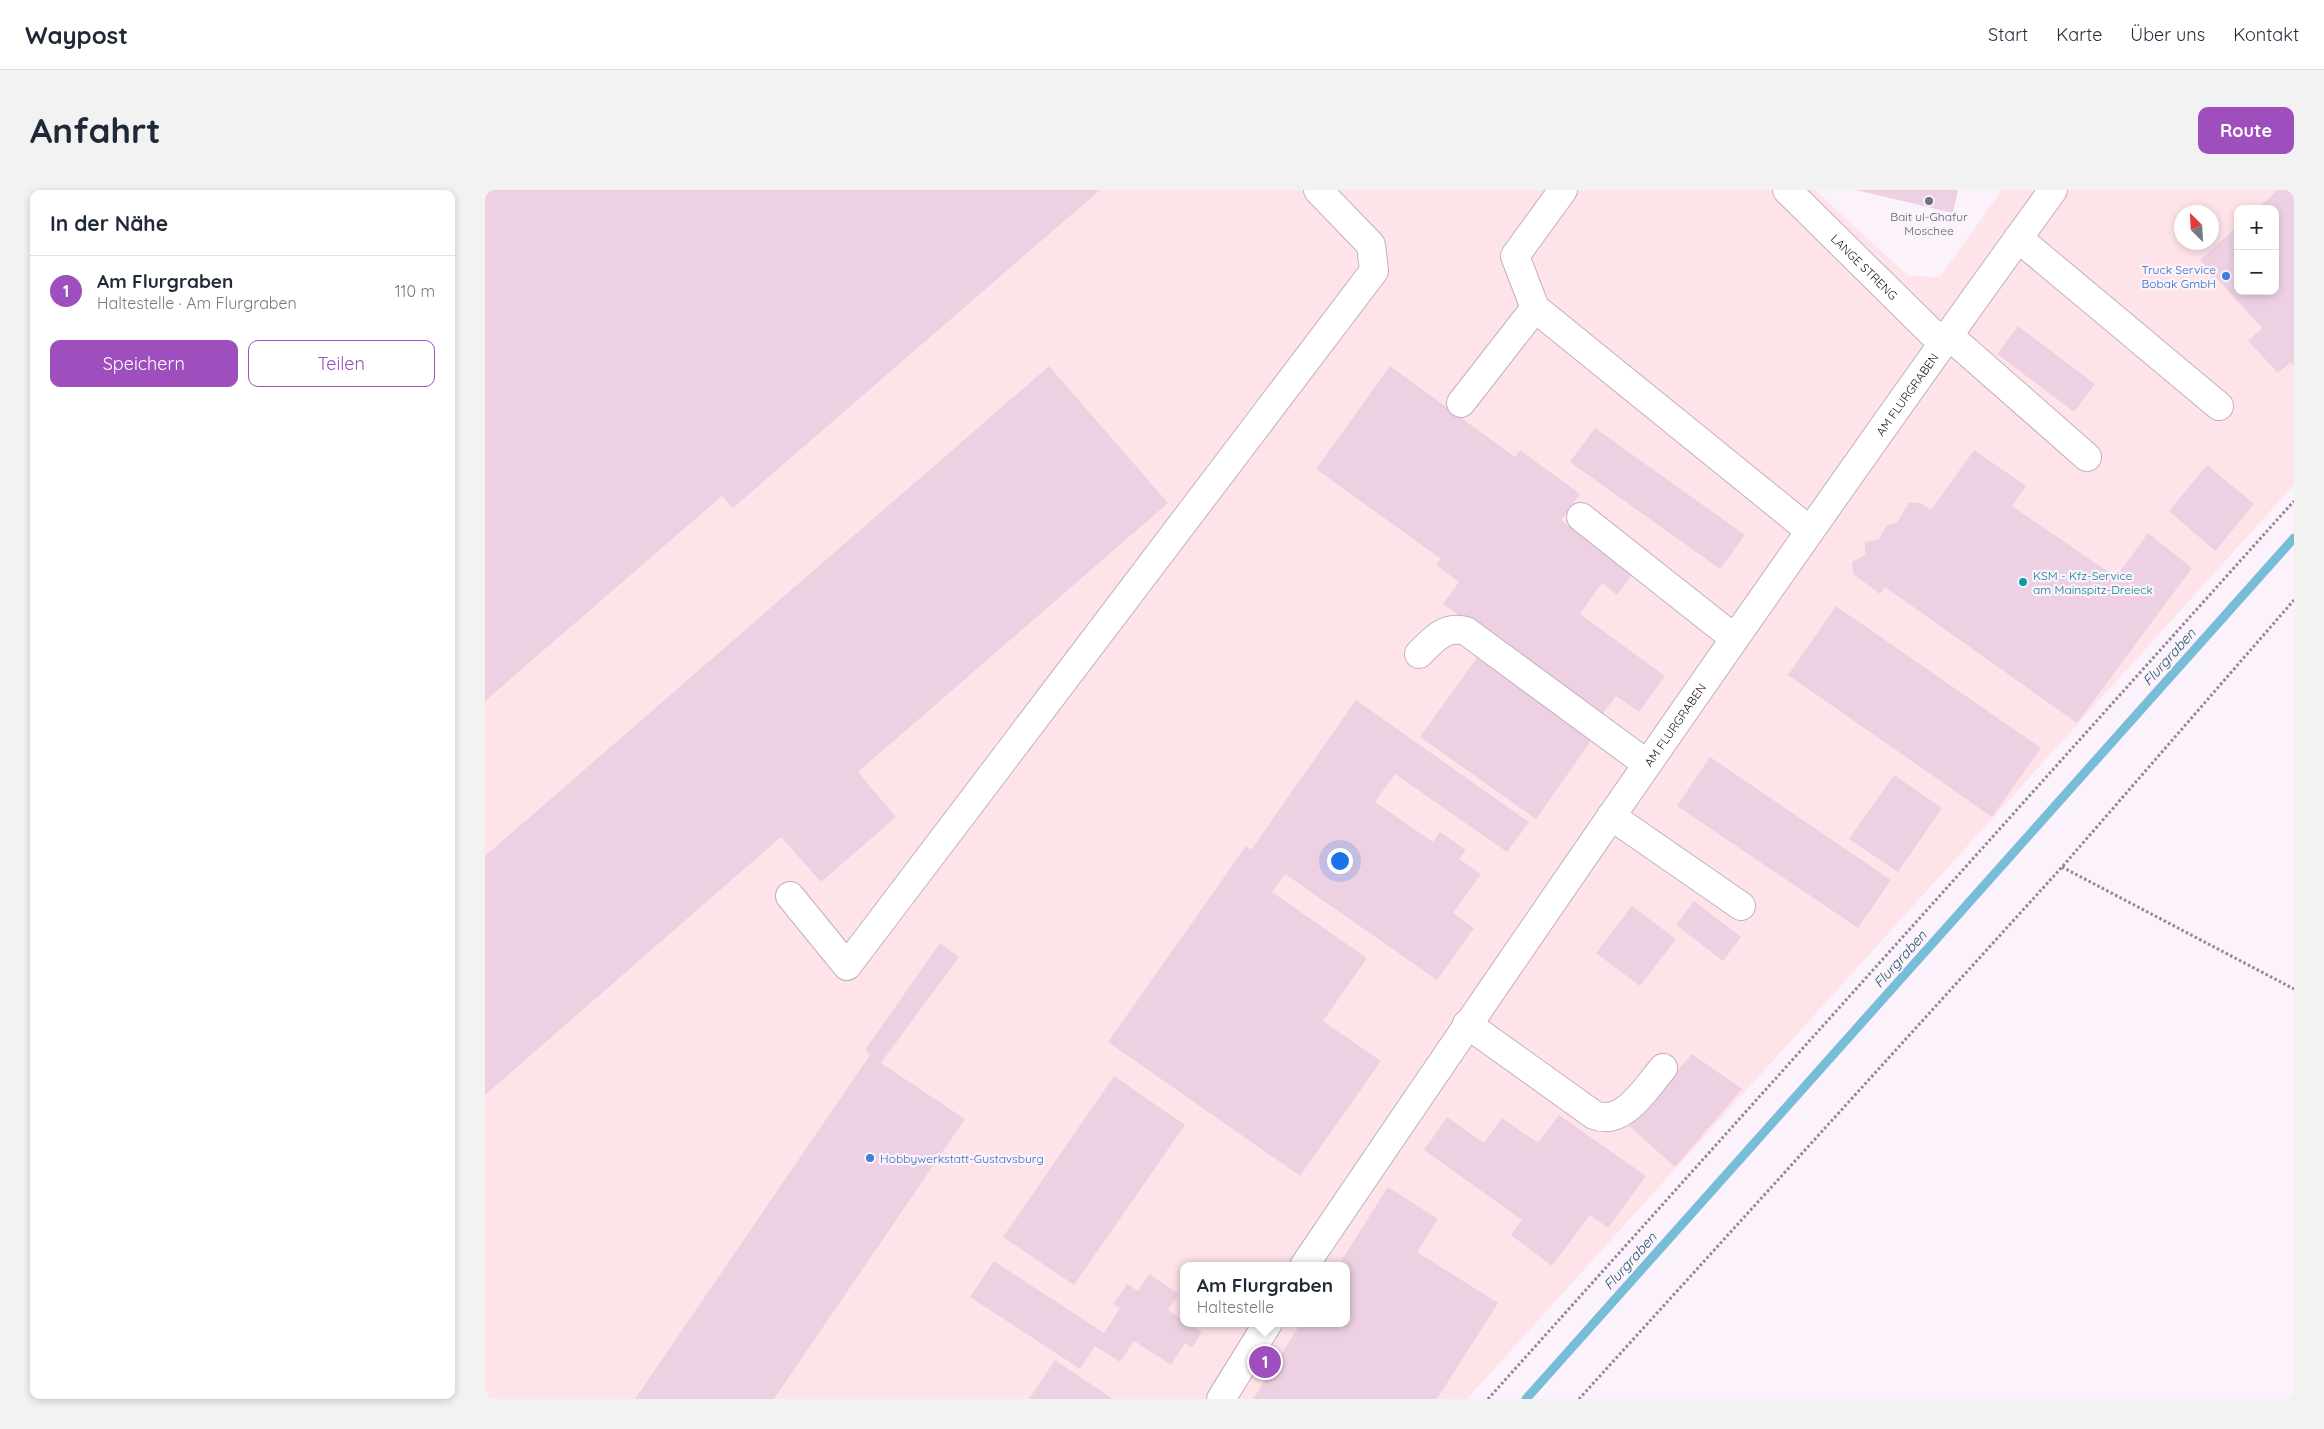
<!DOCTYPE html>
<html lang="de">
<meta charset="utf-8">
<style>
:root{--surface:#fff;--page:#f2f2f3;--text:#1f2937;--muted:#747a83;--line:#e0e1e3;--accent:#9f4ebe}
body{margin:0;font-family:Quicksand,sans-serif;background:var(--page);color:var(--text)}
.controls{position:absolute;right:15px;top:15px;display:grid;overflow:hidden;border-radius:10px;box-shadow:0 2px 8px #0003}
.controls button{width:45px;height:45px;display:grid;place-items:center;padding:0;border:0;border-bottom:1px solid var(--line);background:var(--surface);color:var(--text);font:25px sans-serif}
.compass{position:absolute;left:1689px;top:15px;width:45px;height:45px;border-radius:50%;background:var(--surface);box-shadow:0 2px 8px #0003;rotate:336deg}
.you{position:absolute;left:854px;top:670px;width:18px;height:18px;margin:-12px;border:4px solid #fff;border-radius:50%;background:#1a73e8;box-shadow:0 0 0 8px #1a73e833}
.badge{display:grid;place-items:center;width:32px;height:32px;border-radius:50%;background:var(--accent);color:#fff;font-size:16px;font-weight:700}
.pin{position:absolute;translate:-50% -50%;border:2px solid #fff;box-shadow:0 1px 5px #0006}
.popup{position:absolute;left:695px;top:1072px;width:170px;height:65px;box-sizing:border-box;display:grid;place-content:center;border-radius:10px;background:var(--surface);filter:drop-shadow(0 1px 4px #0005);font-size:16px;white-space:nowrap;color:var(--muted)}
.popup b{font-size:19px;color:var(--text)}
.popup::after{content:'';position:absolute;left:50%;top:100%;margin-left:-10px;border:10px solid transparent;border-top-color:var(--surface)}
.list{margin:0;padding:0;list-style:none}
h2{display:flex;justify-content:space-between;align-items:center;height:65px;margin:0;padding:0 20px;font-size:21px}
h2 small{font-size:16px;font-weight:400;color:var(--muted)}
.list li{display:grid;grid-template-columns:32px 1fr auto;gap:15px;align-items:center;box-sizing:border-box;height:70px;padding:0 20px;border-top:1px solid var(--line)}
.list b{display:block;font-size:19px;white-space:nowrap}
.list p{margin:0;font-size:16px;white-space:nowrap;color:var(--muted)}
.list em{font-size:16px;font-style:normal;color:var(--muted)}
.actions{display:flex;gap:10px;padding:15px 20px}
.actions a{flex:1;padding:11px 0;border:1px solid var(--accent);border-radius:10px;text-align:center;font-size:18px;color:var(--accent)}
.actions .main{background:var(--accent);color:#fff}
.map{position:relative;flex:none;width:1809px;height:1209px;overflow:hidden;border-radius:10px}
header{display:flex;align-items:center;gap:30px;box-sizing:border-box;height:70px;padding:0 25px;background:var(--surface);border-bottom:1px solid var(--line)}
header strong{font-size:24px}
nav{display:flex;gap:28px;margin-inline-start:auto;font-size:18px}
.intro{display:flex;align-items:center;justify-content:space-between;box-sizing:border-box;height:120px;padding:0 30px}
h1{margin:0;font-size:35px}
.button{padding:12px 22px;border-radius:10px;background:var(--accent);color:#fff;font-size:18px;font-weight:700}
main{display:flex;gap:30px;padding:0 30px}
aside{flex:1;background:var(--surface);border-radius:10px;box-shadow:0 2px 8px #0003}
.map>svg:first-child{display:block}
.commercial{fill:#fee4e9;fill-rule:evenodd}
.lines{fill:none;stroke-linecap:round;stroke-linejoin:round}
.stream{stroke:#77bdd7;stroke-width:9}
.building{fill:#edd1e3}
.minor-casing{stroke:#c2aec5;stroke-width:30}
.path{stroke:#908891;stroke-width:3;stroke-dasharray:2.5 2.5;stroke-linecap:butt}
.minor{stroke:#fff;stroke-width:28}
.worship-dot{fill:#6b7280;stroke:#fbf2fc;stroke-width:2}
.shop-dot{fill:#3f7fe0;stroke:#fbf2fc;stroke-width:2}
.culture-dot{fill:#0f9aa8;stroke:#fbf2fc;stroke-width:2}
.labels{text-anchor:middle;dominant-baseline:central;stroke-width:4.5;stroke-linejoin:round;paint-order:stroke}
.worship-label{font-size:12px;fill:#5b616d;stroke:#fbf2fc}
.street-label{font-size:12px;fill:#1d161f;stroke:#fbf2fc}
.shop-label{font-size:12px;fill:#366cbe;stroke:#fbf2fc;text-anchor:end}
.culture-label{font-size:12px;fill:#0d838f;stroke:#fbf2fc;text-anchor:start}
.water-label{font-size:14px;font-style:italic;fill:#1e5769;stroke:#fbf2fc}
</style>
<header>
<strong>Waypost</strong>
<nav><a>Start</a><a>Karte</a><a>Über uns</a><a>Kontakt</a></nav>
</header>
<div class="intro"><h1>Anfahrt</h1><a class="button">Route</a></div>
<main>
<aside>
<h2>In der Nähe<small></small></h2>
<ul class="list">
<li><span class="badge">1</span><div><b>Am Flurgraben</b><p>Haltestelle · Am Flurgraben</p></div><em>110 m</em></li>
</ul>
<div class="actions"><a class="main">Speichern</a><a>Teilen</a></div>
</aside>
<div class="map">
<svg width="1809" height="1209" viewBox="0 0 1809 1209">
<rect width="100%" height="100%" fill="#fbf2fc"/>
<path class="commercial" d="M0,0h1330l93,86 32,1 62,-87h292v295l-827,914h-982zM1753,19h37v82h-37zM1696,22h30v30h-30zM699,1076h162v57h-162z"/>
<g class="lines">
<polyline class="stream" points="1041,1209 1809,348"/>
</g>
<g class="building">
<polygon points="0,0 615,0 248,318 237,306 0,511"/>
<polygon points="1371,0 1473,0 1468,23"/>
<polygon points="1793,0 1809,0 1809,176 1806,172 1793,183 1763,151 1777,138 1715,70 1753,36 1753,101 1790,101 1790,19 1772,19"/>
<polygon points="1533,136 1610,194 1589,222 1512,164"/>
<polygon points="564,176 683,313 373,582 411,627 336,692 296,647 0,905 0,666"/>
<polygon points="905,176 1030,267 1035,260 1095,304 1076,330 1148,383 1132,405 1117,393 1095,424 1180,486 1154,522 1131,506 1115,527 958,414 974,392 951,375 956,369 831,279"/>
<polygon points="1110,238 1260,345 1235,379 1085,272"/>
<polygon points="1489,260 1541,296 1527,316 1631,387 1663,343 1707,378 1592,533 1400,397 1395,404 1368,384 1367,372 1380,365 1380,352 1394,349 1402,335 1412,333 1424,312 1436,313 1446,320"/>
<polygon points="1722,275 1769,314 1730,361 1684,321"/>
<polygon points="1351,416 1556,558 1507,627 1303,485"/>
<polygon points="996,462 1111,544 1051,629 935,547"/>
<polygon points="871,510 1044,632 1022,662 910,584 890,612 948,652 955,642 981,660 974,669 996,684 968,723 989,738 952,790 800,684 787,702 882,768 838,831 896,871 815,986 623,852 761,656 766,660"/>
<polygon points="1225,567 1406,690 1373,738 1192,616"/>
<polygon points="1409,585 1457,618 1413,682 1364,649"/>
<polygon points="1209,711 1256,747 1238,771 1191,735"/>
<polygon points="1147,716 1191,749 1155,796 1111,763"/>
<polygon points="455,753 474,767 396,873 480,929 289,1209 150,1209 385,865 380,860"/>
<polygon points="1207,864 1257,899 1190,977 1144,936"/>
<polygon points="629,886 700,935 589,1095 518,1047"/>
<polygon points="1074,925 1161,986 1123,1038 1105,1025 1067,1076 1026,1045 1037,1030 939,960 962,927 999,953 1017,928 1053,953"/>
<polygon points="903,997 953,1029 932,1062 1013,1113 952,1209 768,1209 816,1133 861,1133 861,1076 853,1076"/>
<polygon points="509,1071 619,1143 635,1118 628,1114 642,1094 653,1101 664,1084 694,1104 683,1120 699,1131 699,1133 703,1133 717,1142 707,1158 700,1153 686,1175 649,1151 635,1172 610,1156 595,1179 485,1107"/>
<polygon points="570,1170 628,1209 544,1209"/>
</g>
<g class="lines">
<g class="minor-casing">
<g id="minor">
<polyline points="1078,0 1030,66 1050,118 1324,340"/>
<path id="s1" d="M1302,0l154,152"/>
<polyline points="1533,48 1734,216"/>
<polyline points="1462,144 1602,267"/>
<polyline points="976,213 1050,118"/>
<polyline points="1096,327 1249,448"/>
<path d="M934,464c14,-14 26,-29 47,-23l181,133"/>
<polyline points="1126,626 1256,716"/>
<polyline points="305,706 362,776 889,81 886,55 833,0"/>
<path d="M982,834l127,91c29,12 52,-27 69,-47"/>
<path id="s2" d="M819,1076c245,-362 493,-722 749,-1076"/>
<polyline points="736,1209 783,1133"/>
</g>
</g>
<g class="path">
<polyline points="1577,677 1809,799"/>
<polyline points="1003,1209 1809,311"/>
<polyline points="1094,1209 1577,677 1809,410"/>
</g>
<use href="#minor" class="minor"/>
</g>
<circle class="worship-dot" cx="1444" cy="11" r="5"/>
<g class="shop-dot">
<circle cx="1741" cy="86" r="5"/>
<circle cx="385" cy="968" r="5"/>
</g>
<circle class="culture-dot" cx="1538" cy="392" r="5"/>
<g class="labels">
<g class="worship-label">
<text x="1444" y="26">Bait ul-Ghafur<tspan x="1444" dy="14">Moschee</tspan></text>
</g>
<g class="street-label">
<text stroke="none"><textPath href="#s1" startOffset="109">LANGE STRENG</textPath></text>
<text stroke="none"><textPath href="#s2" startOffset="1060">AM FLURGRABEN</textPath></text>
<text stroke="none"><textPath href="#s2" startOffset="656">AM FLURGRABEN</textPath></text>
</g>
<g class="shop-label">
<text x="1731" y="79">Truck Service<tspan x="1731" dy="14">Bobak GmbH</tspan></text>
<text x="395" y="968" text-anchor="start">Hobbywerkstatt-Gustavsburg</text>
</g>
<g class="culture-label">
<text x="1548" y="385">KSM - Kfz-Service<tspan x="1548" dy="14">am Mainspitz-Dreieck</tspan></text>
</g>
<g class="water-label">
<text transform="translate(1684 467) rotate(-48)">Flurgraben</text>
<text transform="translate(1415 769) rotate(-48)">Flurgraben</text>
<text transform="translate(1145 1071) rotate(-48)">Flurgraben</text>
</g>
</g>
</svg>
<div class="controls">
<button>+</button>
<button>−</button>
</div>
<svg class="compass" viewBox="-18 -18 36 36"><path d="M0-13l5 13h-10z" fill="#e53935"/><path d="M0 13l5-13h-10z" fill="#747a83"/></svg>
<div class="you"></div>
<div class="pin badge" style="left:780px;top:1172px">1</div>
<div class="popup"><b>Am Flurgraben</b>Haltestelle</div>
</div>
</main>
